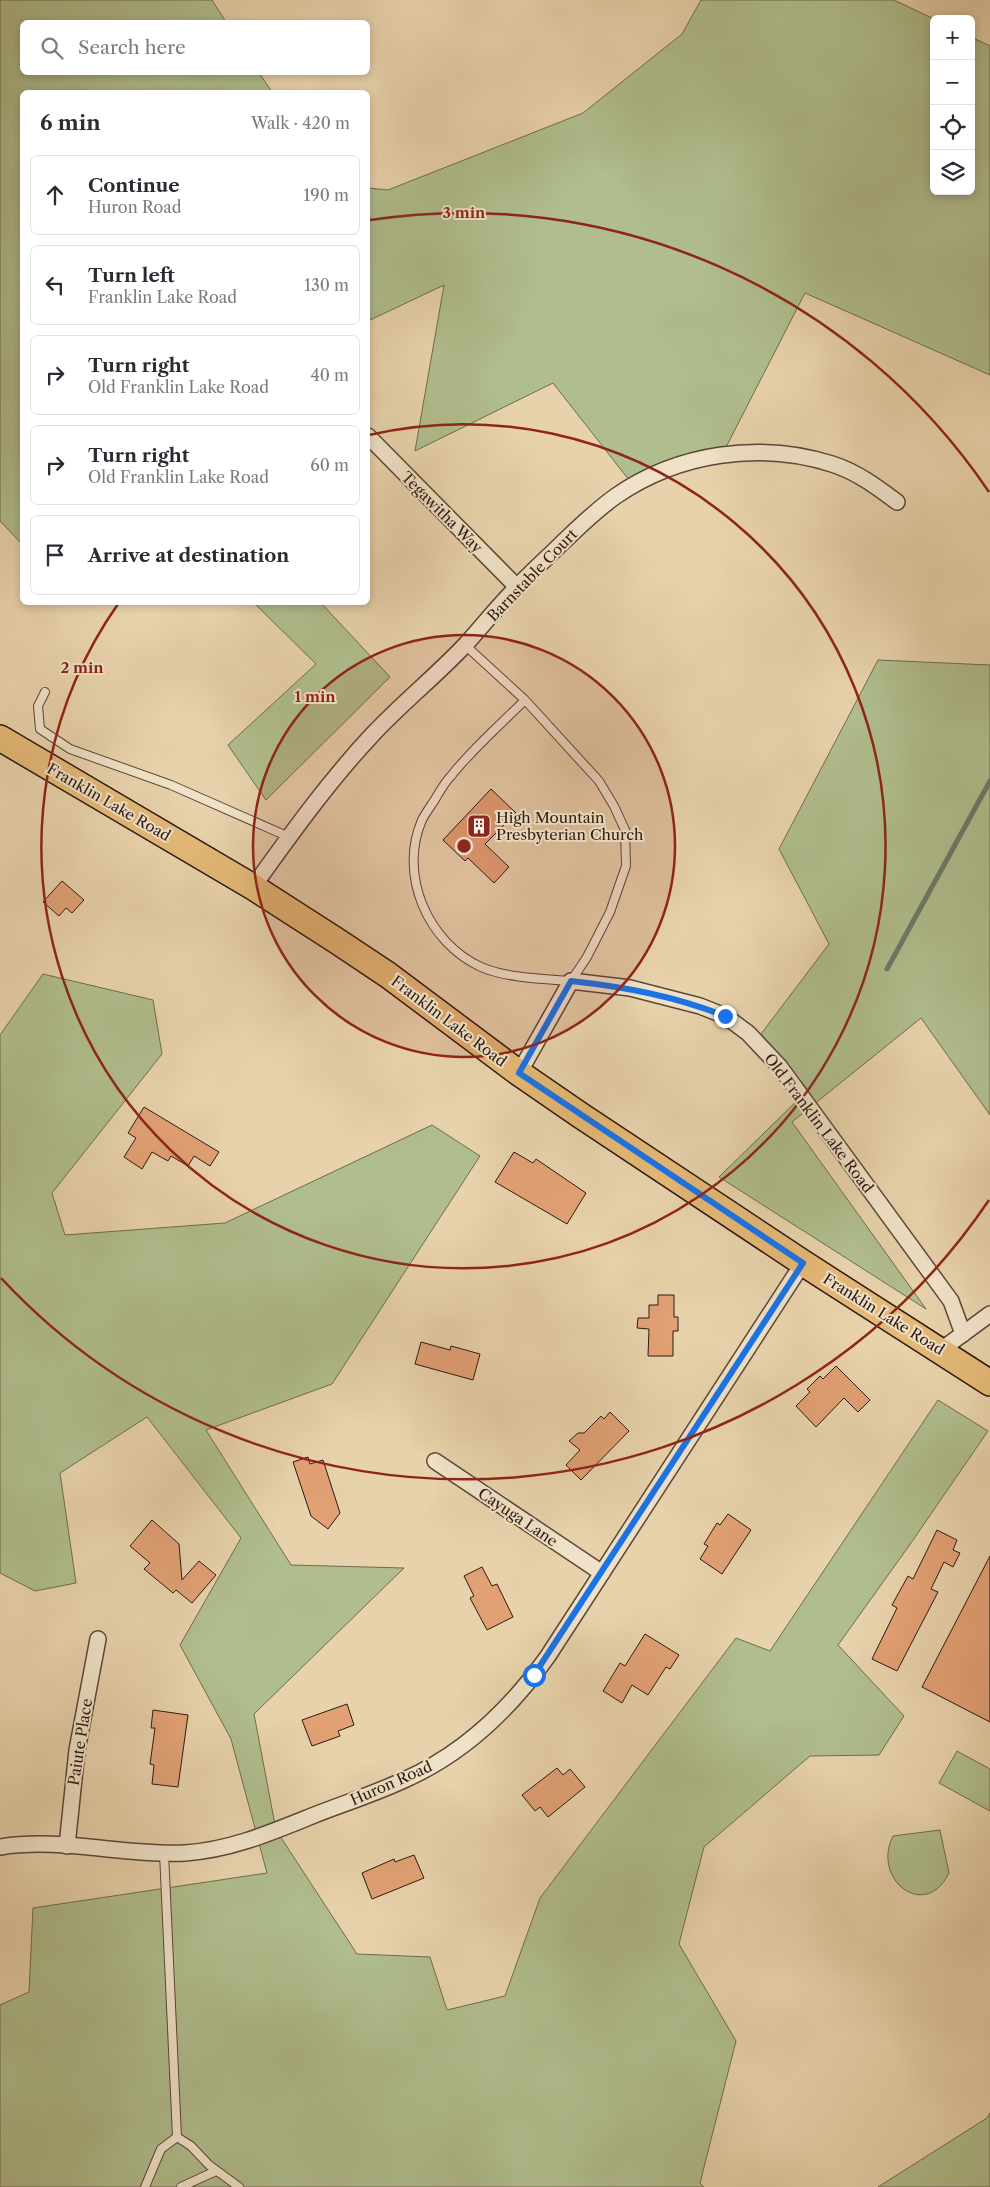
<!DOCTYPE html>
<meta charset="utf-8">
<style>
:root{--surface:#fff;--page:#f7f7f7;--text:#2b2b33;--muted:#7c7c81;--line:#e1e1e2}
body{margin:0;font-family:"Libre Caslon Text",serif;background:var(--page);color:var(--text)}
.controls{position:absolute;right:15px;top:15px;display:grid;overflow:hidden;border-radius:8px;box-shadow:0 2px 8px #0003}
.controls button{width:45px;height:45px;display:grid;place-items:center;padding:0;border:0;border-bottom:1px solid var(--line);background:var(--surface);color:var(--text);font:25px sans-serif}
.stop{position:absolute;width:15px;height:15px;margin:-11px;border:4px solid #1a73e8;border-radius:50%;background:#fff}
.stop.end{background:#1a73e8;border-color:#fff;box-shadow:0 1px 5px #0008}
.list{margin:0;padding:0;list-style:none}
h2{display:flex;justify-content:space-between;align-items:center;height:65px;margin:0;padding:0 20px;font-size:21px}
h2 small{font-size:16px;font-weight:400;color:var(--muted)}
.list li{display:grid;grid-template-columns:32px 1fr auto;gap:15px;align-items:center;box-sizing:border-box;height:80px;margin:0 10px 10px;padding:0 10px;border:1px solid var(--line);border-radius:8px}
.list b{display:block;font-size:19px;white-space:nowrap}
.list p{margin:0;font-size:16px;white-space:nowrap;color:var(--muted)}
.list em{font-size:16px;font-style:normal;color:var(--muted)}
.icon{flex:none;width:28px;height:28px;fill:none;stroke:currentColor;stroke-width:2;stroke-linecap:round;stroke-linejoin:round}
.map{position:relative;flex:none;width:990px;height:2187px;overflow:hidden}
.search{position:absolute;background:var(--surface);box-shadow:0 2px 8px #0003;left:20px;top:20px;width:350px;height:55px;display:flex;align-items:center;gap:12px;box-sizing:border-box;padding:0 18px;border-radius:8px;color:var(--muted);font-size:19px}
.panel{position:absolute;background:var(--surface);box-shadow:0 2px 8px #0003;left:20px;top:90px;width:350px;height:515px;border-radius:8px}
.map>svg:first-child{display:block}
.green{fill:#b0bd8d;stroke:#6e6b4f}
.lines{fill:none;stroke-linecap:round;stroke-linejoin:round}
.stream{stroke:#6d786a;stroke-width:5}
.building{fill:#e2a175;stroke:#2c1911}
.service-casing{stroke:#5b4738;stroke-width:10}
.minor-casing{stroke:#5b4738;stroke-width:18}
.primary-casing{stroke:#2c1911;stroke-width:28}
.service{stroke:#f0e2c8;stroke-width:8}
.minor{stroke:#f0e2c8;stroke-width:15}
.primary{stroke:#e4b976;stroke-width:25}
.route{stroke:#1a73e8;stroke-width:6}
.ring{fill:none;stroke:#8f2418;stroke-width:2.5}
.labels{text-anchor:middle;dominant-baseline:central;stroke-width:4;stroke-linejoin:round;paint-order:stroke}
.street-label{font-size:15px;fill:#2c1911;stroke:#f0e2c8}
.poi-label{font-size:15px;fill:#2c1911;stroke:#f0e2c8;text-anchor:start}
.centre{fill:#8f2418;stroke:#f0e2c8;stroke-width:2.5}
.ring-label{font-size:15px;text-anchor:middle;font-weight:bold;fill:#8f2418;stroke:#f0e2c8;stroke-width:4;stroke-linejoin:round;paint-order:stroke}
</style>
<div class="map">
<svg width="990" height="2187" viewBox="0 0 990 2187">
<rect width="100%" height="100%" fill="#e8d2ab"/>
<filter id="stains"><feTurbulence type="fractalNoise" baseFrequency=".004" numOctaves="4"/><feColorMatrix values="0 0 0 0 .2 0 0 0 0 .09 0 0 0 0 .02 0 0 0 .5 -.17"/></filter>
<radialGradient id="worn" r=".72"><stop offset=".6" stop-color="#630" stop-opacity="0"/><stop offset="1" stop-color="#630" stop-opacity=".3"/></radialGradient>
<g class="green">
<polygon points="0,0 212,0 226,22 22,22 22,72 259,73 272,92 22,92 22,544 0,521"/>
<polygon points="701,0 894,0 934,19 934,191 971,191 971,37 990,46 990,375 805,293 722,455 629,480 553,383 415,451 444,285 368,321 368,188 388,190 583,113 682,34"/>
<polygon points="254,603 321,603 390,677 266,800 228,745 316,664"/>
<polygon points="878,660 990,665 990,1115 921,1018 792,1122 926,1309 719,1177 808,1090 761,1034 829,944 779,849"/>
<polygon points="43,974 153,1000 162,1054 52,1193 65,1235 225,1223 432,1125 480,1156 332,1384 206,1430 291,1565 404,1568 254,1714 276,1830 357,1954 430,1957 447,2010 505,1996 540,1898 736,1638 770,1651 938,1400 988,1431 911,1543 838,1645 904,1716 879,1755 810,1756 704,1847 679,1944 736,2041 700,2183 704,2187 0,2187 0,2005 29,1992 33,1908 267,1873 231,1739 180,1645 241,1538 147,1417 60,1473 76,1583 35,1591 0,1573 0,1035"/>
<polygon points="957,1751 990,1769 990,1811 939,1783"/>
<path d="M940,1830l9,43c-24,49 -78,6 -56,-37z"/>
<polygon points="990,2113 990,2187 878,2187 987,2118"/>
</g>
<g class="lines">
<polyline class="stream" points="887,969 990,781"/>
</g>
<g class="building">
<polygon points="491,789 516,813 485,844 509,867 494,883 468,858 465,861 443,840"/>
<polygon points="62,881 84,900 72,913 66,908 59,916 43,902"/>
<polygon points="144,1107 219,1152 210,1166 194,1156 188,1166 171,1156 168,1161 152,1152 142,1169 124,1157 136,1138 128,1133"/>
<polygon points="514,1152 533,1163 536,1159 586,1193 567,1224 495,1182"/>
<polygon points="658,1295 674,1295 674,1317 678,1317 678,1331 673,1331 673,1356 648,1356 649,1329 637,1328 638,1318 649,1318 649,1305 658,1305"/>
<polygon points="421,1342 450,1350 451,1346 480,1354 473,1380 415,1364"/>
<polygon points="836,1366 870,1400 858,1412 844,1398 816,1427 796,1406 810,1392 807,1389 820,1376 823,1379"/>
<polygon points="610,1412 629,1431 581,1480 566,1465 580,1450 569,1441 578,1433 584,1433 601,1416 604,1419"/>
<polygon points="308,1457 310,1464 323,1460 340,1513 328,1529 311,1516 293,1462"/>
<polygon points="728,1514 751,1530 722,1574 700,1559 708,1546 704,1544 717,1523 720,1525"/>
<polygon points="152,1520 179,1544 182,1580 199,1561 216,1575 192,1603 176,1590 173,1593 144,1569 150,1563 130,1546"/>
<polygon points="937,1530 957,1540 953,1550 960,1553 953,1567 944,1562 931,1589 938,1592 897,1671 872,1659 897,1608 892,1605 908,1576 913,1579"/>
<polygon points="990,1556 990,1722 922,1687"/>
<polygon points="482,1567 492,1586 497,1584 513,1617 487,1630 470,1598 474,1596 464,1576"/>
<polygon points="645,1634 679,1655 670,1669 666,1667 648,1695 632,1685 622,1703 603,1691 620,1663 625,1666"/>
<polygon points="347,1704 354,1725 338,1731 340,1736 312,1746 302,1720"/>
<polygon points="153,1710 188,1715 178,1787 152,1784 154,1765 150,1764 155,1728 151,1728"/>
<polygon points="557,1768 563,1775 570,1769 585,1787 548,1817 540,1807 535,1811 522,1795"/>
<polygon points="414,1855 424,1878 372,1899 362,1873 394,1859 395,1862"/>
</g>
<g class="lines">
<g class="service-casing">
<g id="service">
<path d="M465,645l60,55 74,81 15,25 11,24 1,36 -16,46 -23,45 -16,24c-27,-2 -65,-3 -90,-14 -53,-24 -83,-92 -59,-147 3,-6 8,-13 12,-19 5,-8 10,-18 17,-25 21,-27 50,-52 74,-76"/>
<polyline points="45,692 38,706 40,729 70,749 171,785 289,837"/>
<polyline points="164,1853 177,2137"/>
<polyline points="145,2187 161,2149 177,2137 191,2146 209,2165 239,2187"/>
<polyline points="181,2187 216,2171"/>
</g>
</g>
<g class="minor-casing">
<g id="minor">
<polyline points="368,436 517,587"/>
<path d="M253,887c38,-53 75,-105 120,-153 29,-31 64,-59 93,-90 17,-19 33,-39 51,-57 14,-15 30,-29 45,-44 17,-16 34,-33 54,-47 62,-43 144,-55 216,-32 25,8 45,23 65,38"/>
<polyline points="519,1073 571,981 630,988 700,1006 725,1016 748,1033 780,1067 951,1301 963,1334"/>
<polyline points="941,1350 990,1314"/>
<polyline points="435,1461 602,1573"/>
<polyline points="67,1846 77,1750 98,1639"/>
<path d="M0,1847c61,-10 124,9 185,6 45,-3 85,-20 127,-37 30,-12 62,-22 92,-36 59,-26 107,-72 144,-124l255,-393"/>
</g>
</g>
<g class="primary-casing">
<polyline id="primary" points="0,738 253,887 337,941 388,975 519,1073 580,1115 803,1263 990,1383"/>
</g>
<use href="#service" class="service"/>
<use href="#minor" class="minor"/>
<use href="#primary" class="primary"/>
</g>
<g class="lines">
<path class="route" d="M534,1675l269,-412 -284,-190 52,-92c54,6 103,15 154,35"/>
</g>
<circle cx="464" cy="846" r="211" fill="#8f2418" fill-opacity=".12"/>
<g class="ring">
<circle cx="464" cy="846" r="211"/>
<path d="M369 435A422 422 0 1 1 118 604"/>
<path d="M989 1200A633 633 0 0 1 1 1278M370 220A633 633 0 0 1 989 492"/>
</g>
<defs>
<g id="building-square" transform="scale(1.25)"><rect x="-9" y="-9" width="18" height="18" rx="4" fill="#8f2418" stroke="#f0e2c8"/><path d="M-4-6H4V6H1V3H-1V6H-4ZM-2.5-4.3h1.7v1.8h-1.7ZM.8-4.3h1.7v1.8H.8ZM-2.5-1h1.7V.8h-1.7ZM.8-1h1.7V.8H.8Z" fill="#fff"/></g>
</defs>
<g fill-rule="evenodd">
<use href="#building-square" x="479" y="826"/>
</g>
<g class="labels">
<g class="street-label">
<text transform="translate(442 512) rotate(45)">Tegawitha Way</text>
<text transform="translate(532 575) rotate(-46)">Barnstable Court</text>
<text transform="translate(109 802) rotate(30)">Franklin Lake Road</text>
<text transform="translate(449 1021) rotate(37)">Franklin Lake Road</text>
<text transform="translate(819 1123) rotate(53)">Old Franklin Lake Road</text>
<text transform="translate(884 1314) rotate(32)">Franklin Lake Road</text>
<text transform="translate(518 1517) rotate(34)">Cayuga Lane</text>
<text transform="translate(80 1742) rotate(-81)">Paiute Place</text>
<text transform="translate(391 1783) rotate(-24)">Huron Road</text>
</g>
<g class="poi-label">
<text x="496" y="817">High Mountain<tspan x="496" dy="17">Presbyterian Church</tspan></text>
</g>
</g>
<circle cx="464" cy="846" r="8" class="centre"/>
<g class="ring-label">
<text x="464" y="218">3 min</text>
<text x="82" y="673">2 min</text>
<text x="315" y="702">1 min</text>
</g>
<rect width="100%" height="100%" filter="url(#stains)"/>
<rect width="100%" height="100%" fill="url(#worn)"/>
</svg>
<div class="controls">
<button>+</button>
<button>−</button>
<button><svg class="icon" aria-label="locate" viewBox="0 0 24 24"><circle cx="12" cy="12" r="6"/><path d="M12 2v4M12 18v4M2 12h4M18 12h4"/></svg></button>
<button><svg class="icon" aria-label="layers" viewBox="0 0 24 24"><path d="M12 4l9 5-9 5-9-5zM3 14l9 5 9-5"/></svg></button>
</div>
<div class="stop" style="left:534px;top:1675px"></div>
<div class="stop end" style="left:725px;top:1016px"></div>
<div class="search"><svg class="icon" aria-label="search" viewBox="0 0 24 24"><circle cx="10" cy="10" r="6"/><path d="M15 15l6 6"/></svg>Search here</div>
<section class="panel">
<h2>6 min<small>Walk · 420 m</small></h2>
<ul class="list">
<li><svg class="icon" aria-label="ahead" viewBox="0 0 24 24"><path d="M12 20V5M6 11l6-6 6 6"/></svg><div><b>Continue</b><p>Huron Road</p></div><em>190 m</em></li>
<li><svg class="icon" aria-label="left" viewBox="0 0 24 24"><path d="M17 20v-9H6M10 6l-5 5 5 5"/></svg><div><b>Turn left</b><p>Franklin Lake Road</p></div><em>130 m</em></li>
<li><svg class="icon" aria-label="right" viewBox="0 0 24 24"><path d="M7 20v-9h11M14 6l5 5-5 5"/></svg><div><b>Turn right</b><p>Old Franklin Lake Road</p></div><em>40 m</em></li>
<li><svg class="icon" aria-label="right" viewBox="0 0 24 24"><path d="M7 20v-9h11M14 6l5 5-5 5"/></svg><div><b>Turn right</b><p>Old Franklin Lake Road</p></div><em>60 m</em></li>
<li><svg class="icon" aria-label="arrive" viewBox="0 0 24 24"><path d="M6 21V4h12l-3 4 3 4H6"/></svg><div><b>Arrive at destination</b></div></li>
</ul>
</section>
</div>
